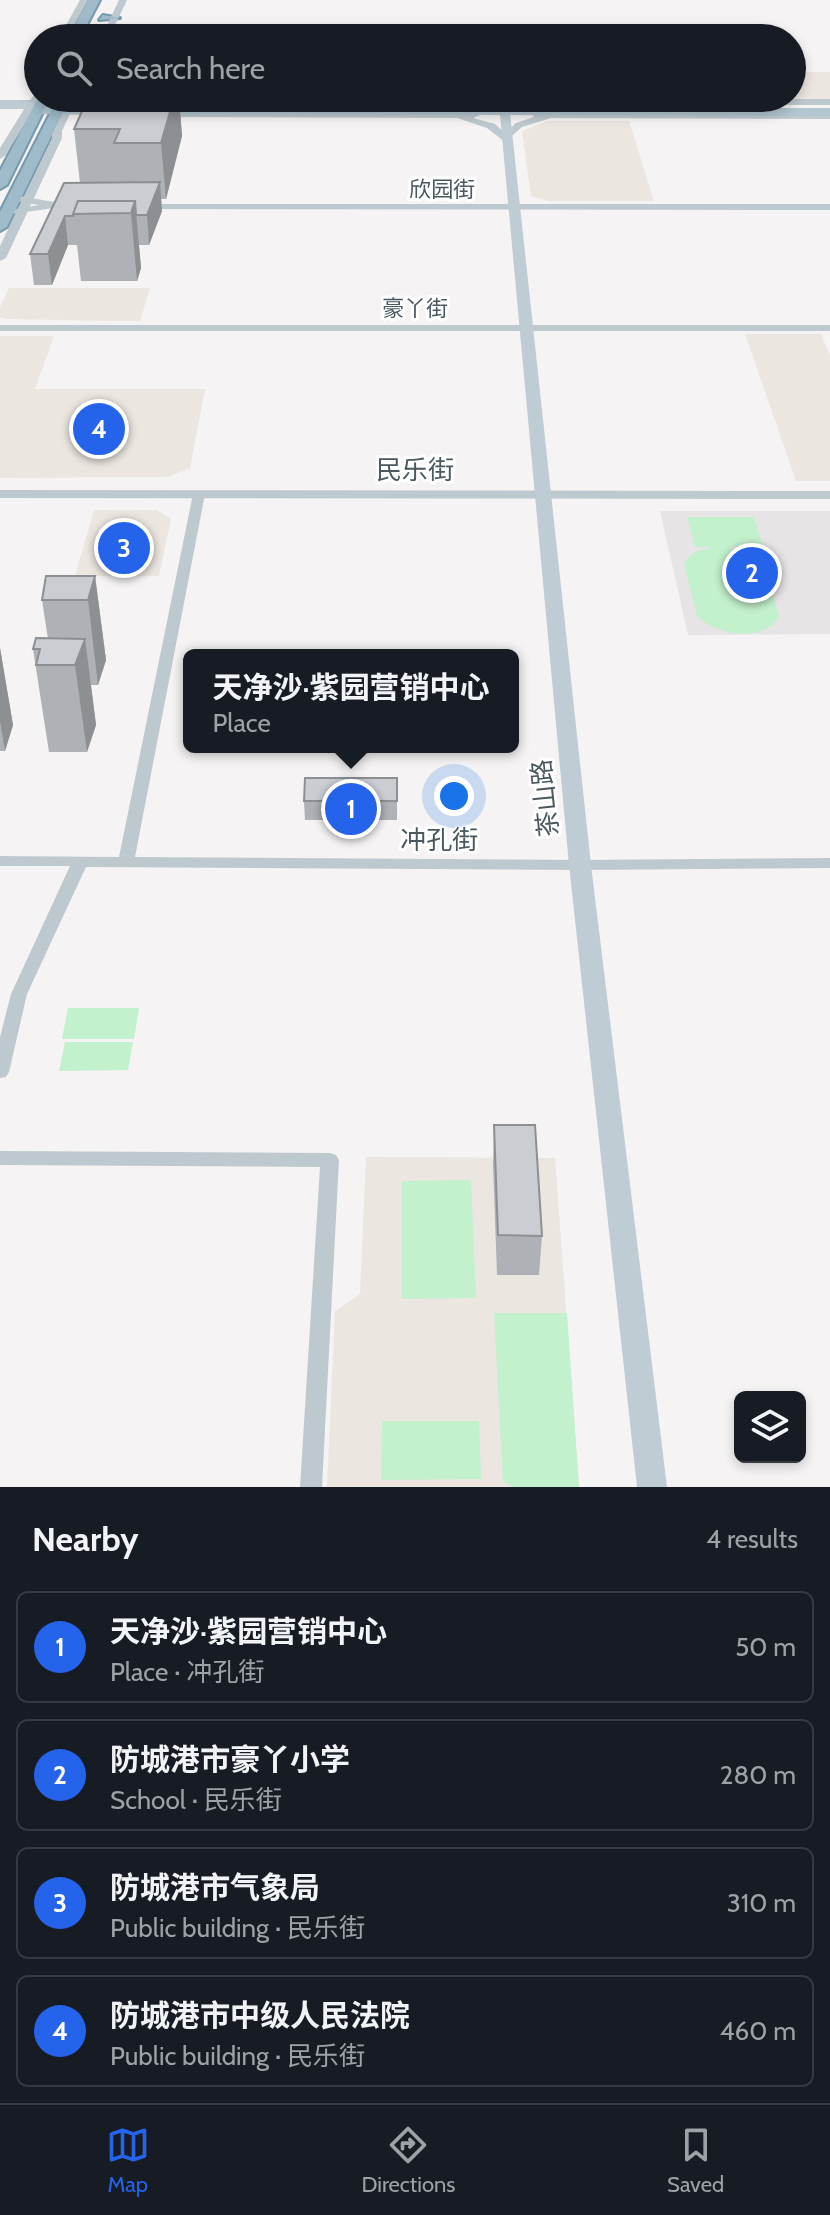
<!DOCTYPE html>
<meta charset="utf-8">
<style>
:root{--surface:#171b24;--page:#242831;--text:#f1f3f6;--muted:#9ea1a6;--line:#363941;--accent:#2563eb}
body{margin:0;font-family:Cabin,"Noto Sans SC",sans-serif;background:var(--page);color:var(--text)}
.controls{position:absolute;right:24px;bottom:24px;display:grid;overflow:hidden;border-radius:12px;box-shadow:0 4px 12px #0003}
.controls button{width:72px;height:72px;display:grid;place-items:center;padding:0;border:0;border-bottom:2px solid var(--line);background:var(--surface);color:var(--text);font:40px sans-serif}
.you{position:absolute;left:454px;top:796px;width:28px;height:28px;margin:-20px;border:6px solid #fff;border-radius:50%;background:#1a73e8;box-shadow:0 0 0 12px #1a73e833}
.badge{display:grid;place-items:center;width:52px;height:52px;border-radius:50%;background:var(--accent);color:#fff;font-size:26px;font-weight:700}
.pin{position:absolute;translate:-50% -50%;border:4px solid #fff;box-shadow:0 2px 8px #0006}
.popup{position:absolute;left:183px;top:649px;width:336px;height:104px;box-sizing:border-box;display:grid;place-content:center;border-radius:12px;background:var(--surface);filter:drop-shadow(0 2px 6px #0005);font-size:26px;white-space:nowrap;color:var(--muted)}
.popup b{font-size:30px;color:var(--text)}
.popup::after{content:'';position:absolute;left:50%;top:100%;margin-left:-16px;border:16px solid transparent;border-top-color:var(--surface)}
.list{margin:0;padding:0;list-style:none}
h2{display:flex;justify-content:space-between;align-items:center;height:104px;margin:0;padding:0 32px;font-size:34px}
h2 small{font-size:26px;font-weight:400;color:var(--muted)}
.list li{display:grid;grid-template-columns:52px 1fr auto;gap:24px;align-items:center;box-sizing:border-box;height:112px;margin:0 16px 16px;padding:0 16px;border:2px solid var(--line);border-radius:12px}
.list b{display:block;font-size:30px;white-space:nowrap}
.list p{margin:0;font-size:26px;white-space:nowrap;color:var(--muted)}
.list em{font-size:26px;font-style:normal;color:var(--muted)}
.icon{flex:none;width:44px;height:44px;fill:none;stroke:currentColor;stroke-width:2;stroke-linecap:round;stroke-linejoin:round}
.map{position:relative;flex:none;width:830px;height:1487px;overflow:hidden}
.search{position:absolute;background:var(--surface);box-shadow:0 4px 12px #0003;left:24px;right:24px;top:24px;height:88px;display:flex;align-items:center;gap:20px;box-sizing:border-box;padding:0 28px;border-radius:44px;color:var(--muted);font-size:30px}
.sheet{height:616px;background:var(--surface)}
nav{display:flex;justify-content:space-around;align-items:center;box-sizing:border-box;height:112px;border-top:2px solid var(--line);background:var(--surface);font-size:22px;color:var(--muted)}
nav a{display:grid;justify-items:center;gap:4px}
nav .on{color:var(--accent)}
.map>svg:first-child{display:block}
.commercial{fill:#ebe6e0}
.education{fill:#e6e4e5}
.green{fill:#c3f0cd}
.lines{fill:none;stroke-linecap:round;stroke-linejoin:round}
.trunk-casing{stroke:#7699ac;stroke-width:4}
.minor{fill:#bec9cf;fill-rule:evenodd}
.tertiary{fill:#bec9cf;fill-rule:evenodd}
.secondary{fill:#bfccd3;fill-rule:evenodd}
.primary{fill:#b3c7d0;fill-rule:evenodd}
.trunk{fill:#9fbac8;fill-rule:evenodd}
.wall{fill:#aeb1b5}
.shaded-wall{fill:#8d9093}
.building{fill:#caced2;stroke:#8d9093;stroke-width:2}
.labels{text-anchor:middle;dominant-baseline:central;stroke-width:6;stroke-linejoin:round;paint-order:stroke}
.far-street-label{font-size:22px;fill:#4a5960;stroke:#fff}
.street-label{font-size:26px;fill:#4a5960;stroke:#fff}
</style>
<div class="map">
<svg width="830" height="1487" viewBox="0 0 830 1487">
<rect width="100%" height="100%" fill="#f5f3f3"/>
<g class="commercial">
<polygon points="125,25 226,25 222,38 119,38"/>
<polygon points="792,72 830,72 830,100 708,98 792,98"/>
<polygon points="548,121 629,121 654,201 548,201 531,196 522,131"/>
<polygon points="9,288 150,288 140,321 115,321 5,319 0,317 0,307"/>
<polygon points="745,334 821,334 830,356 830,481 796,481"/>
<polygon points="0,336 54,336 35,389 205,389 190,468 168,477 0,478"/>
<polygon points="94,510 157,510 171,519 159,576 75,576"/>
<polygon points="366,1157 555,1158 579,1487 327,1487 335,1311 360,1294"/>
</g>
<polygon class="education" points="660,511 830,511 830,634 688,635"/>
<g class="green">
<path d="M687,517h67l9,30h-36c43,10 40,32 52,69 -15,28 -63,19 -82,0l-13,-53 9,-10 18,-6h-16z"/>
<polygon points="68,1008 139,1008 134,1039 62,1039"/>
<polygon points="65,1042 133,1042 128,1070 59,1071"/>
<polygon points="471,1180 476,1298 402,1299 402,1181"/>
<polygon points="494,1313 567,1313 579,1487 512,1487 503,1481"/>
<polygon points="382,1421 479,1421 481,1479 381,1480"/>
</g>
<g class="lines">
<g class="trunk-casing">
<g id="trunk">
<polygon points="88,0 100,0 80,38 68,38"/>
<polygon points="103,15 120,18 99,20"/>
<polygon points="38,98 50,98 7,185 0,189 0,171"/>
<polygon points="58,98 70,98 7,227 0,231 0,212"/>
</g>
</g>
<g class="minor">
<polygon points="14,195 54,202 58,205 54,208 4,215 4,211 39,205 11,200 11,196"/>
<polygon points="139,204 830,204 830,210 142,209 138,206"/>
<rect x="0" y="325" width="830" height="6"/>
<polygon points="199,491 205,494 135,857 580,860 830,858 830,868 580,870 86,867 27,994 9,1072 6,1077 0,1078 0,1037 11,994 70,866 0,866 0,856 119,857 193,494"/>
<polygon points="0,1151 330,1153 336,1155 339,1160 322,1487 300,1487 320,1167 0,1165"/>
</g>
<g class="tertiary">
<polygon points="80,0 88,0 67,38 59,38"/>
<polygon points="119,0 127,0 109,38 101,38"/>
<path d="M38,91l1,9c21,0 56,-6 73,2l-5,3h-33l-12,26v7l-56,120 -6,3v-15l52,-108v-7l12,-26 -28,1 -31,50 -5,3v-11l26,-42h-26v-6h30z"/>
<polygon points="830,99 830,105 157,105 152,102 157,99"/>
<polygon points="157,112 475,112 480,115 473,118 495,124 505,133 516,123 534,117 532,115 537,112 830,113 830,119 551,118 522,127 505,142 487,128 457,118 154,117 154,113"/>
<polygon points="0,490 830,491 830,499 0,498"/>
</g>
<g class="secondary">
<polygon points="504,101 509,104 591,865 667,1487 637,1487 569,865 499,104"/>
<polygon points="0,103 40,103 45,106 40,109 0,109"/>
</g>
<g class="primary">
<polygon points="37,107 112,107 118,111 112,115 33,114 31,111"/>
<polygon points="150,107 830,108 830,116 146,114 144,111"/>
</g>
<use href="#trunk" class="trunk"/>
</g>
<g class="wall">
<polygon points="88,98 179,98 182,136 166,199 161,199 162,211 149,245 139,245 141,268 137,281 81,281 77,245 68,245 52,285 34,285 30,254 80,183 74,129"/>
<polygon points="95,576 106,660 98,685 91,685 96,725 87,752 49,752 33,649 48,639 42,600"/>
<polygon points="0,648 13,725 5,751 0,751"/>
<polygon points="397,778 397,820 305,820 304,801"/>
<polygon points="494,1125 542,1236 539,1275 497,1275 493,1164"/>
</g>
<g class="shaded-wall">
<polygon points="174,98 179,98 182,136 166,199 161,143"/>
<polygon points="160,182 162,211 149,245 147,215"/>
<polygon points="135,201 141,268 137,281 131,213"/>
<polygon points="65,216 68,245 52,285 48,254"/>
<polygon points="95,576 106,660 98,685 88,600"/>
<polygon points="85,639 96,725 87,752 75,665"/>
<polygon points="0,648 13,725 5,751 0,721"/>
</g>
<g class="building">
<polygon points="88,98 174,98 161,143 114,143 120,129 74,129"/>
<polygon points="160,182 147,215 136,215 135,201 78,201 73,216 65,216 48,254 30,254 64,183"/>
<polygon points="78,201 135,201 131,213 73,214"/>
<polygon points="46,576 95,576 88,600 42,600"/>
<polygon points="36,638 85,639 75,665 36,665 40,649 33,649"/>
<polygon points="305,778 397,778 397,801 304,801"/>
<polygon points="494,1125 535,1125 542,1236 498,1235"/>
</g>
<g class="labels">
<g class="far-street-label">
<text x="442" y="189">欣园街</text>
<text x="415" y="308">豪丫街</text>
</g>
<g class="street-label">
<text x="415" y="470">民乐街</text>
<text transform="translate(545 798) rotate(-96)">茶山路</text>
<text x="439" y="840">冲孔街</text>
</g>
</g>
</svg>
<div class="controls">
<button><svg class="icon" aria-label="layers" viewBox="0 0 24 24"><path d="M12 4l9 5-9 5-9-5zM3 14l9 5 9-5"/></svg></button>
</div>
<div class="you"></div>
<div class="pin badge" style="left:351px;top:809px">1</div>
<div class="popup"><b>天净沙·紫园营销中心</b>Place</div>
<div class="pin badge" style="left:752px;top:573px">2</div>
<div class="pin badge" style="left:124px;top:548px">3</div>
<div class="pin badge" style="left:99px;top:429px">4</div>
<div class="search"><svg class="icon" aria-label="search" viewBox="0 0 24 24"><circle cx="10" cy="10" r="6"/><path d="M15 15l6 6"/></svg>Search here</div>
</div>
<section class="sheet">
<h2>Nearby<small>4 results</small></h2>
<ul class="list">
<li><span class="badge">1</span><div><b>天净沙·紫园营销中心</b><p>Place · 冲孔街</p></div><em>50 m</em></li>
<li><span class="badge">2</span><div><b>防城港市豪丫小学</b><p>School · 民乐街</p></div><em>280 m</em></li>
<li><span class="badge">3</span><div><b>防城港市气象局</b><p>Public building · 民乐街</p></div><em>310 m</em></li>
<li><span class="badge">4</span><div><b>防城港市中级人民法院</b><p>Public building · 民乐街</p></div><em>460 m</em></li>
</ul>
</section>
<nav>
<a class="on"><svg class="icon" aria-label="map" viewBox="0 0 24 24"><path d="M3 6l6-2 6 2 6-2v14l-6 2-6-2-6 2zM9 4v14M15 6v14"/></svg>Map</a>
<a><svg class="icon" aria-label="directions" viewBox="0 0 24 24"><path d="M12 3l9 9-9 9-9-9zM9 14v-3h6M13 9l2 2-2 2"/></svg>Directions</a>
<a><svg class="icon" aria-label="saved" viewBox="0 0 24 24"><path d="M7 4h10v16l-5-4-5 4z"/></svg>Saved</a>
</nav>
